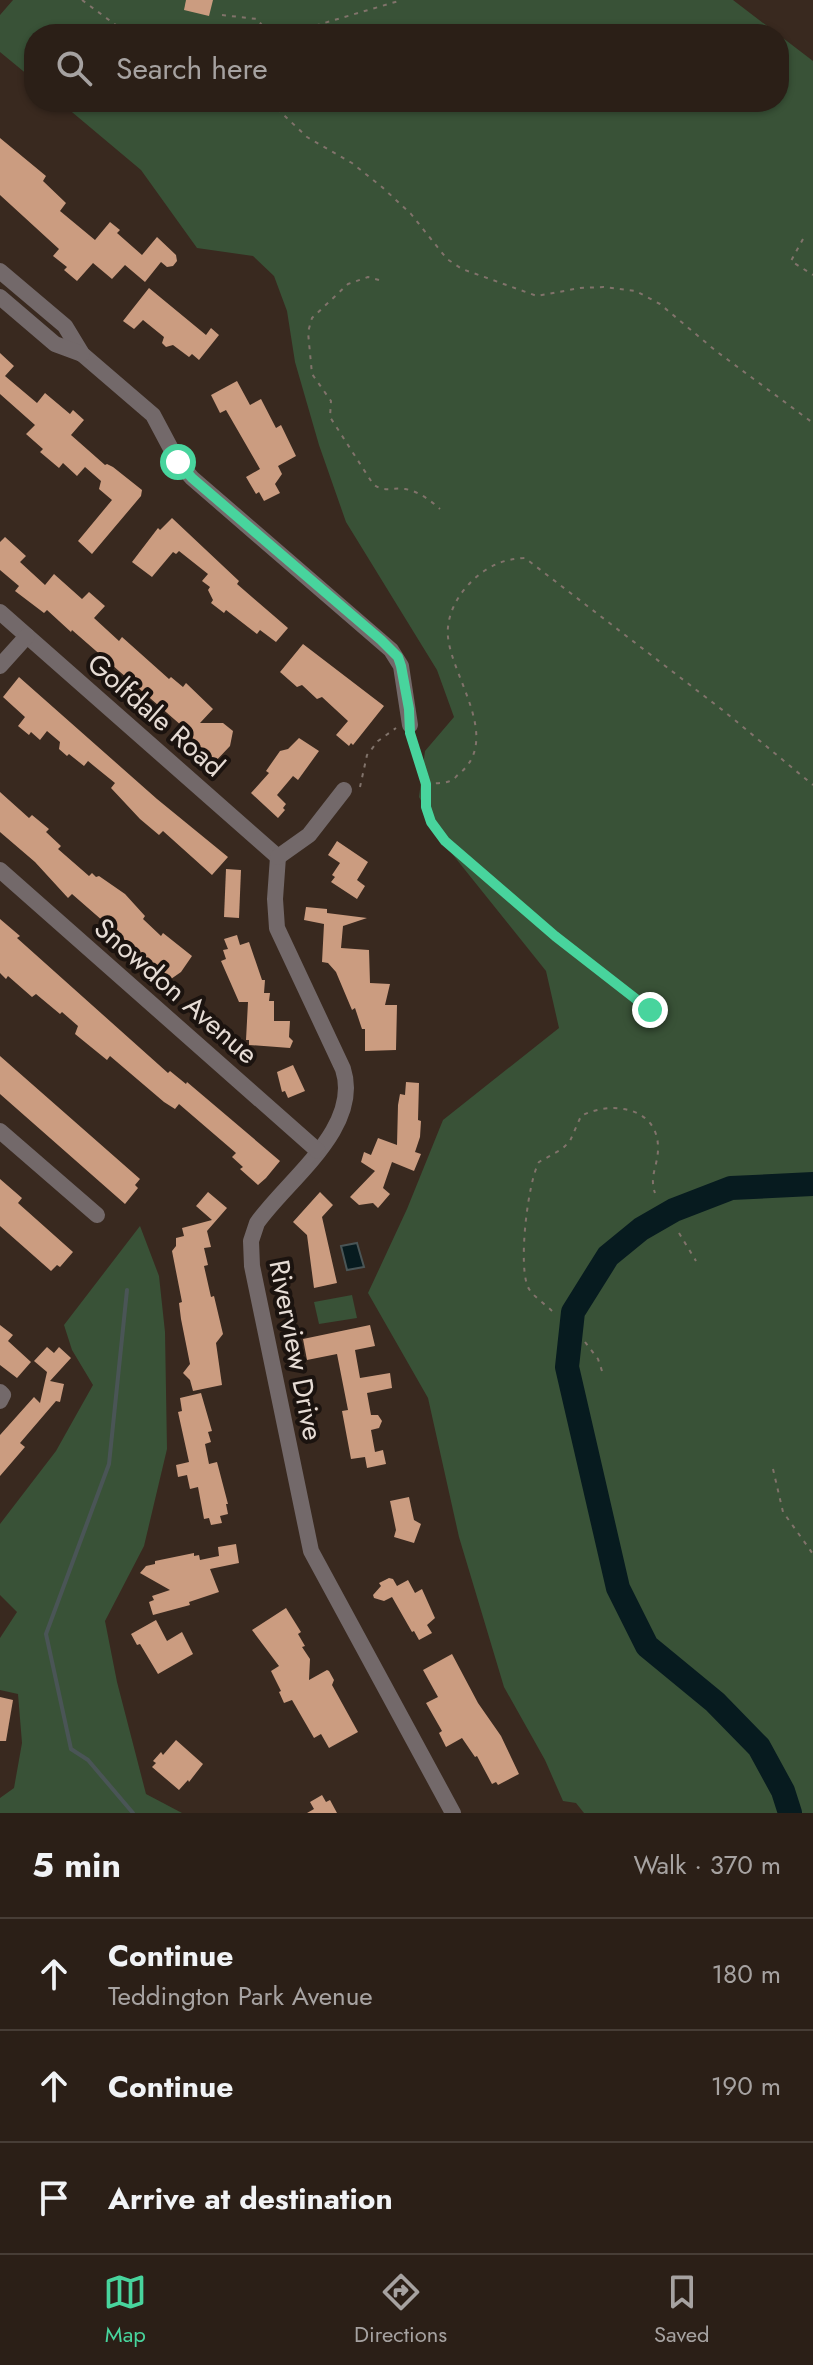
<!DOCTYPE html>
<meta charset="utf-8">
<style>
:root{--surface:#2b1f17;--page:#332720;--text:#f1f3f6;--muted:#a6a2a1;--line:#473d36;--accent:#48d49d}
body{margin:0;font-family:Jost,sans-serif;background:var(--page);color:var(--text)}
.stop{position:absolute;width:24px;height:24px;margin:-18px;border:6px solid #48d49d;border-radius:50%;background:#fff}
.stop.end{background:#48d49d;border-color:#fff;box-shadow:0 2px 8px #0008}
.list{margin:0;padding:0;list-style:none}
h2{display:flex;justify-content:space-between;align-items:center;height:104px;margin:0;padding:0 32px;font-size:34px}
h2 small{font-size:26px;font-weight:400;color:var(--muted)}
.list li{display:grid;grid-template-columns:52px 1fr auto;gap:24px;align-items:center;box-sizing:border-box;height:112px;padding:0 32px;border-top:2px solid var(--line)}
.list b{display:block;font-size:30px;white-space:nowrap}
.list p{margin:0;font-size:26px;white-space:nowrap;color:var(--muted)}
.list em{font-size:26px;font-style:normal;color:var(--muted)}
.icon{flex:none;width:44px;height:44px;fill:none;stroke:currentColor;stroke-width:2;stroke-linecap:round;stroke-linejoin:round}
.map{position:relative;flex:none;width:813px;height:1813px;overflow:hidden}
.search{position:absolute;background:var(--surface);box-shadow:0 2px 6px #0004;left:24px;right:24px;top:24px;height:88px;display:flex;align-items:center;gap:20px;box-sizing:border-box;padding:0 28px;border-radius:32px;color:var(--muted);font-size:30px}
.sheet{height:440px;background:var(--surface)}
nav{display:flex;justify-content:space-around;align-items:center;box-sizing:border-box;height:112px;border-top:2px solid var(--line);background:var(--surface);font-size:22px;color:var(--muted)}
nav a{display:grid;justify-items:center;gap:4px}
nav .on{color:var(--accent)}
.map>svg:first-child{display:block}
.green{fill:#395237}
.water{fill:#071b1f;stroke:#4a5556;stroke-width:2}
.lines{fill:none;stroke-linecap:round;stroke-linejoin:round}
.stream{stroke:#4a5556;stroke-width:4}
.river{stroke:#071b1f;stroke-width:24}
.building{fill:#cb9c80}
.path{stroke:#81736b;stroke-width:2;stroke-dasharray:4 6;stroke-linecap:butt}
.minor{stroke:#73696a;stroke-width:16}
.route{stroke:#48d49d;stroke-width:10}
.labels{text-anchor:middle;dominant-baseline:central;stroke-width:8;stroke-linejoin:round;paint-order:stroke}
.street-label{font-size:28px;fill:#e6dcd5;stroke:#1b130f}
</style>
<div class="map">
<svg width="813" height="1813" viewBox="0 0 813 1813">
<rect width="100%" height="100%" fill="#39291f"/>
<g class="green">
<polygon points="13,0 733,0 813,61 813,1813 584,1813 576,1803 563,1801 545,1760 504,1687 459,1537 428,1398 368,1293 407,1209 443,1120 559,1028 546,971 445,845 419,797 425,751 454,717 437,670 346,522 319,445 295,362 287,311 274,276 253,256 197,248 141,170 60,102 779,102 779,34 34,34 34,80 0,52 0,15"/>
<polygon points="140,1226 159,1276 165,1332 167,1449 144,1546 105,1621 117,1682 146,1794 182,1813 0,1813 0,1798 14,1788 22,1743 18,1694 0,1690 0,1638 17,1612 0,1595 0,1524 56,1451 93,1385 72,1350 64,1325"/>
<polygon points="352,1295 357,1318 319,1324 314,1302"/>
</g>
<polygon class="water" points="357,1243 364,1267 347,1270 341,1246"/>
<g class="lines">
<polyline class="stream" points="127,1290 109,1464 46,1634 71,1749 88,1760 133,1813"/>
<polyline class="river" points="790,1813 783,1791 759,1747 715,1702 647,1646 618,1588 567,1367 573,1312 608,1256 641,1229 674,1210 731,1188 813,1184"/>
</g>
<g class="building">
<polygon points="186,0 213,0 209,16 184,10"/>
<polygon points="0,138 46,176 43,181 66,203 60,211 95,240 110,222 120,230 117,233 142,255 157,237 176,255 177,261 173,266 167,267 161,262 145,282 125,265 112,279 93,263 77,281 64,270 67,267 53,256 59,249 0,195"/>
<polygon points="149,288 206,335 211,328 219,335 199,360 192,354 189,357 173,345 166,347 162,343 164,337 143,320 134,329 123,321"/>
<polygon points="0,353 14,366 5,376 37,403 45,393 70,414 73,410 84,420 71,435 105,465 107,464 113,467 142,490 141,496 92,554 78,541 112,500 99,489 101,481 85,467 77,476 63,463 59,468 40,452 43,449 26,434 35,425 0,394"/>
<polygon points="237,381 250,405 261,399 276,428 281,425 296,456 278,466 282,474 275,484 280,493 264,501 259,492 256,494 246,477 260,469 226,410 220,413 211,395"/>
<polygon points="172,518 239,581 237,584 288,628 276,642 260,630 257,634 226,610 224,613 211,603 213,600 208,590 210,587 202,581 208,574 179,551 176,554 173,552 152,577 132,562 158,528 160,530"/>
<polygon points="5,537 26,556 20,562 45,585 54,574 82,599 89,592 105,606 94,618 119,641 122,637 169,679 171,677 183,687 186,683 213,709 200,723 223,723 233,731 230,746 213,764 178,730 182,726 72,630 71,632 47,610 44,613 15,591 19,586 0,570 0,542"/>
<polygon points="303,644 384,706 353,745 351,743 349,746 336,735 348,721 322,697 317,699 302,685 297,687 280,672"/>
<polygon points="19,677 157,799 228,857 212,875 163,831 159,835 140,819 111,788 115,783 94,766 88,761 84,766 69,754 67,756 59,749 60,742 47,731 40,740 31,732 29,735 18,726 25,717 3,697"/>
<polygon points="299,738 319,751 298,780 293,776 277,795 286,804 283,808 285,810 278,818 251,793 269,773 266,771 280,751 288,749"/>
<polygon points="0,792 29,818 32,815 49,829 46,832 61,846 58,849 89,876 92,873 96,877 99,876 125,894 145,916 143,919 161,936 163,933 192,956 181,972 171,979 166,976 72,894 68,898 35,862 0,832"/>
<polygon points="337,841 368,862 357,880 365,886 357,899 331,882 335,877 332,875 340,863 328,855"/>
<polygon points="226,869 241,870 239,918 224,917"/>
<polygon points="306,907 327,909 327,913 367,918 343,926 341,948 369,950 370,983 390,984 385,1005 397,1005 396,1050 365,1051 365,1029 362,1029 355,1008 352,1010 336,972 328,963 322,962 324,924 304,920"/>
<polygon points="0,919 20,936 17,938 168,1073 170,1071 186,1084 187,1082 280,1161 266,1178 258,1185 240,1169 243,1167 232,1157 236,1153 179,1104 175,1109 164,1102 110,1056 107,1060 75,1034 78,1026 62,1012 60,1014 36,994 32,997 8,976 6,979 0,973"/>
<polygon points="237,935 240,945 249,942 262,980 265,980 264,993 270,993 269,1001 274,1001 274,1021 290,1021 289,1037 293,1041 290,1048 249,1045 249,1040 246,1040 248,1002 239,1002 221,961 226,959 223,950 228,949 224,939"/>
<polygon points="0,1056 140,1179 135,1185 138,1188 125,1204 0,1094"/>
<polygon points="293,1065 305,1091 288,1098 285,1091 282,1092 277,1072"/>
<polygon points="406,1082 419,1083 418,1120 421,1121 420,1137 415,1152 421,1154 414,1171 392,1162 383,1188 390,1194 378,1208 373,1203 359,1205 350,1197 375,1171 361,1162 364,1152 371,1155 378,1138 397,1145 398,1105 400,1094 405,1095"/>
<polygon points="0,1179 22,1198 18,1203 73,1252 60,1267 57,1265 51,1271 0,1226"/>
<polygon points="208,1192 227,1208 207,1231 211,1247 204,1248 208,1265 204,1266 211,1297 214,1296 223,1334 216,1343 222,1385 193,1391 190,1380 183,1373 190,1364 181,1319 179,1303 182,1302 172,1251 176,1246 176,1238 184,1236 182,1228 212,1220 196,1206"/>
<polygon points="320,1192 333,1205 322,1217 337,1283 314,1288 307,1235 293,1222"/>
<polygon points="0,1325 13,1335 8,1341 31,1362 17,1378 0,1365"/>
<polygon points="370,1325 375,1346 355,1350 360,1378 390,1373 392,1388 367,1393 371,1415 378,1415 382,1421 379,1428 371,1430 375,1452 383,1450 386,1464 367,1468 365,1457 351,1459 342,1411 348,1410 337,1354 307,1360 303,1339"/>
<polygon points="47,1347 54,1353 59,1347 71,1358 50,1381 64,1384 60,1402 56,1401 20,1443 25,1447 0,1476 0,1435 34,1397 40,1403 47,1372 34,1361"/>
<polygon points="201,1393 212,1431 208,1432 211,1442 205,1444 209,1464 217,1462 228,1504 226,1504 228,1514 220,1516 222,1523 211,1525 209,1518 204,1519 198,1487 190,1489 187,1475 178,1477 176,1465 189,1462 178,1412 182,1411 180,1398"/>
<polygon points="409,1497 414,1520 421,1524 414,1543 394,1537 396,1530 390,1501"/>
<polygon points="236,1544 239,1563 210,1569 219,1592 189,1602 190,1605 153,1615 149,1602 154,1600 152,1596 170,1590 140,1573 146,1566 155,1564 155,1561 194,1553 194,1556 199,1555 200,1560 219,1556 218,1547"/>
<polygon points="389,1578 393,1579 397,1586 408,1580 415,1593 422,1589 435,1618 427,1625 432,1633 419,1640 414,1631 412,1632 392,1597 384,1601 374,1598 373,1595 381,1586 379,1583"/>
<polygon points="286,1608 301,1632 298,1634 305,1646 302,1647 310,1659 309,1680 327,1670 329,1671 334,1680 332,1685 358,1732 329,1748 321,1734 314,1738 292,1700 284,1703 279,1692 281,1691 271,1671 279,1666 252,1630"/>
<polygon points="156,1620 167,1641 182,1632 193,1654 158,1674 140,1644 137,1645 131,1634"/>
<polygon points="452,1654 478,1703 501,1736 519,1774 498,1785 496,1782 492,1784 477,1756 475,1757 462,1738 446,1747 439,1733 442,1731 426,1703 438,1697 423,1670"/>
<polygon points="0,1697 13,1700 6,1741 0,1741"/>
<polygon points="176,1740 203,1764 189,1782 188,1780 179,1790 152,1767 156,1763 153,1761 161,1752 163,1755"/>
<polygon points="322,1795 326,1802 330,1800 337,1813 307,1813 314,1809 310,1802"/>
</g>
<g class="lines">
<g class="path">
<polyline points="82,0 128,34"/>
<polyline points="222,15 257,19 269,34"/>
<polyline points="287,34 402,0"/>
<polyline points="270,102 307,137 352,163 382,187 411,214 447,259 462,269 537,296 580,288 603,287 636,291 660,304 716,351 813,423"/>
<polyline points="803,239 791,261 813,275"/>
<path d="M379,280l-11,-3 -20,7 -36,34 -4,14 4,42 19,27 -1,16 43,67c11,9 20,3 32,5 13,2 25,11 35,20"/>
<path d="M412,741c5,14 12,30 14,45 3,30 -1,29 19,55l110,95 95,74"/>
<path d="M426,784c7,-1 17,0 24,-3 4,-1 6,-5 9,-7 43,-35 -7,-96 -11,-137 -2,-21 9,-41 23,-55 16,-16 32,-23 54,-24l200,154 88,73"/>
<polyline points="360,787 367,755 378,741 396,728"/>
<polyline points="679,1233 696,1261"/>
<path d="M552,1311c-7,-7 -18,-14 -23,-22 -12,-20 -1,-108 10,-127l23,-13 8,-8 11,-25c30,-16 78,-9 77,33 0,16 -9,28 -3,44"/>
<polyline points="585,1342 598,1359 602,1371"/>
<polyline points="773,1469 783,1512 813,1554"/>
</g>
<g class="minor">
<polyline points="0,271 65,326 82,354 153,415 178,462 192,478 391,650 401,666 410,725"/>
<polyline points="0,297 55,344 82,354"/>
<polyline points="0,612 278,857"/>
<polyline points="0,666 27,636"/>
<path d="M278,857l-3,42 2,29 66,141c19,59 -56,111 -86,154l-6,18 1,25 59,285 142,262"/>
<polyline points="278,857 309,835 344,790"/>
<polyline points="0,870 318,1151"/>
<polyline points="0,1131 97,1215"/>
<polyline points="0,1392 3,1395 0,1401"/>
</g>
</g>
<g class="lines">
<polyline class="route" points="178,462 192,478 381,640 398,657 401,666 409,709 410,733 426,784 426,807 431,822 445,841 555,936 650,1010"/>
</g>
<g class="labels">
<g class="street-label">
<text transform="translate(156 715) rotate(41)">Golfdale Road</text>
<text transform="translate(176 991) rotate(41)">Snowdon Avenue</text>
<text transform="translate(296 1350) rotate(79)">Riverview Drive</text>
</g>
</g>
</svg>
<div class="stop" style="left:178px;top:462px"></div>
<div class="stop end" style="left:650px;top:1010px"></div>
<div class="search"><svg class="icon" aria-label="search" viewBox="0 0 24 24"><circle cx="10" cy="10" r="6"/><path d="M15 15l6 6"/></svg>Search here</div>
</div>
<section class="sheet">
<h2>5 min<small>Walk · 370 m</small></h2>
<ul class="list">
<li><svg class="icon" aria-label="ahead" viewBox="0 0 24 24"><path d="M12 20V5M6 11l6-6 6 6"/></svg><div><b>Continue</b><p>Teddington Park Avenue</p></div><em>180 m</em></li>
<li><svg class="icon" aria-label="ahead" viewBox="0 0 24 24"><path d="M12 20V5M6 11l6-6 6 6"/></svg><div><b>Continue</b></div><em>190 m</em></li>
<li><svg class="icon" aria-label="arrive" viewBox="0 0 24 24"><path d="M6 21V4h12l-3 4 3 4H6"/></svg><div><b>Arrive at destination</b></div></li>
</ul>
</section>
<nav>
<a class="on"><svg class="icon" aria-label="map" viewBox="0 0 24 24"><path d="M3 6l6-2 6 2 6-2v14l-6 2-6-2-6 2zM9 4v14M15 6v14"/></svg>Map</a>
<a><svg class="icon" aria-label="directions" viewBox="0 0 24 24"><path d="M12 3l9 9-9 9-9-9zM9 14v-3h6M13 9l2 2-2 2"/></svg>Directions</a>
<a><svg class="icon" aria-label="saved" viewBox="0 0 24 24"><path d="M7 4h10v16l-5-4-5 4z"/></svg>Saved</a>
</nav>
